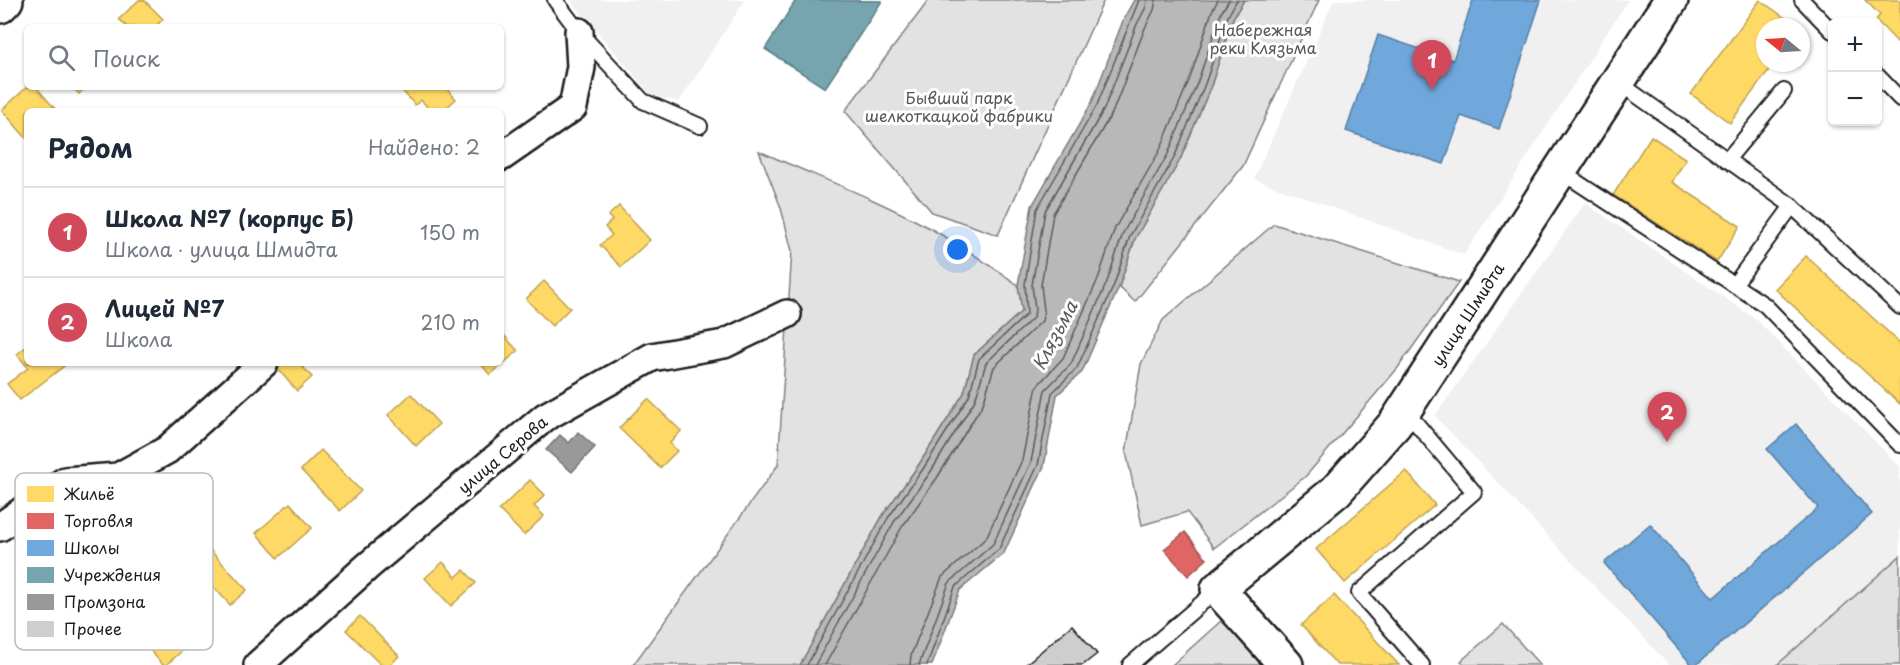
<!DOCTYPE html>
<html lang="ru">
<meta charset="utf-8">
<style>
:root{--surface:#fff;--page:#f6f6f7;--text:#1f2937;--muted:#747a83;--line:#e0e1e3;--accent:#d1495b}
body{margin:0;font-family:"Playpen Sans",sans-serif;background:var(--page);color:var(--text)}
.controls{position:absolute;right:18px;top:18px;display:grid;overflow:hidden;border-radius:9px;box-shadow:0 2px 4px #0004}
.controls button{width:54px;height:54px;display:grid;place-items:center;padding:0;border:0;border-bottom:2px solid var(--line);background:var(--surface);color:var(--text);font:30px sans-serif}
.compass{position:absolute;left:1756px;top:18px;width:54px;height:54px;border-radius:50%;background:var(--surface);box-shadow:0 2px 4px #0004;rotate:288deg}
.you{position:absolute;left:958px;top:250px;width:21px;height:21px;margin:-15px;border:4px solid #fff;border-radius:50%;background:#1a73e8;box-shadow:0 0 0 9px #1a73e833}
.badge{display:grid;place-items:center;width:39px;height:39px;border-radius:50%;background:var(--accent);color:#fff;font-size:20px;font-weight:700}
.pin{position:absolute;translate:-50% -50px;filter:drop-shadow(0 2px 3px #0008)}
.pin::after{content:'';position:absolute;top:32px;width:21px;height:18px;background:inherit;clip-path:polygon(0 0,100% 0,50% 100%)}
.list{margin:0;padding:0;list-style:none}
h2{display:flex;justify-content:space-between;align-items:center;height:78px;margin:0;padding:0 24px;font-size:26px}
h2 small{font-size:20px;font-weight:400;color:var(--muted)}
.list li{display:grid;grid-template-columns:39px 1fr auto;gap:18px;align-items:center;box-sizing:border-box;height:90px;padding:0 24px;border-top:2px solid var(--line)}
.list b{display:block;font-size:22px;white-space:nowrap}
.list p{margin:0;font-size:20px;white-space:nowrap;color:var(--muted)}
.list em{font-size:20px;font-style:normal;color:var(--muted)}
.icon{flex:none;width:33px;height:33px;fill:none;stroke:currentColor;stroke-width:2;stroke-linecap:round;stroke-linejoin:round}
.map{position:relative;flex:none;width:1900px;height:665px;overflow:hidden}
.search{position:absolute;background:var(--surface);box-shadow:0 2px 4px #0004;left:24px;top:24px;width:480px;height:66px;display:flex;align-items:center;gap:15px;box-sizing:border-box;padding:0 21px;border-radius:9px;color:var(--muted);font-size:22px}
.panel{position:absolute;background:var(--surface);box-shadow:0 2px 4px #0004;left:24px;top:108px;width:480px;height:258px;border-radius:9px}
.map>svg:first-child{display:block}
.built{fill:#f0f0f0}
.green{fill:#e2e2e2;stroke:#7f7f7f;stroke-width:1.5}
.water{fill:#b8b8b8;stroke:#7a7a7a;stroke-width:1.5}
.homes{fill:#ffd966;stroke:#bba050;stroke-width:1.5}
.shops{fill:#e06666;stroke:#a55050;stroke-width:1.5}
.schools{fill:#6fa8dc;stroke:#567ea2;stroke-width:1.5}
.public{fill:#76a5af;stroke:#5b7c83;stroke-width:1.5}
.industry{fill:#999;stroke:#747474;stroke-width:1.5}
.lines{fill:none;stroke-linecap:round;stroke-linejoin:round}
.shore{stroke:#5a5a5a;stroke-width:1.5}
.building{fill:#cecece;stroke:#1c1c1c;stroke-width:1.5}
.lane-casing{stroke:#1c1c1c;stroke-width:18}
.street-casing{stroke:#1c1c1c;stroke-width:32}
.secondary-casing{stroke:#1c1c1c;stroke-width:38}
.lane{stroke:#fff;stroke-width:14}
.street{stroke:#fff;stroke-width:27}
.secondary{stroke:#fff;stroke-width:33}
.labels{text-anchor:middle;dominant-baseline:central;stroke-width:6;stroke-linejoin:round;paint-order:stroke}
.park-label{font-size:16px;fill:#575757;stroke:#fff}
.street-label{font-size:16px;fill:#1c1c1c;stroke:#fff}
.water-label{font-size:18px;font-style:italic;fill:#5a5a5a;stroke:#fff}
.key{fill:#fff;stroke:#bbb;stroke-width:1.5}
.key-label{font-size:16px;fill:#1c1c1c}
</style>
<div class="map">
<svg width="1900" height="665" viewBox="0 0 1900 665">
<rect width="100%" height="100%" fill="#fff"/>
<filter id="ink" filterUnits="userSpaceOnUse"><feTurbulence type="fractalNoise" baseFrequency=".0167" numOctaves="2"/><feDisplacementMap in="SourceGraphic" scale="12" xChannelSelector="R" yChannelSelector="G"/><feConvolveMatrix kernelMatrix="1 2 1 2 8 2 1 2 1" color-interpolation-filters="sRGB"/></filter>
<g filter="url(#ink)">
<g class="built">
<polygon points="570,0 745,0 679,102 651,95"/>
<polygon points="1334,0 1628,0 1464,255 1254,179"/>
<polygon points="1585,203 1757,320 1900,467 1900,556 1777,665 1669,665 1435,416"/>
</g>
<g class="green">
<polygon points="929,0 1104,0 998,235 932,212 845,111"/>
<polygon points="1244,0 1319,0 1243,166 1135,302 1119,287 1135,239 1180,160 1211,86 1233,18"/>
<path d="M759,151c58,26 119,48 174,79 29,16 57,35 85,55l4,26 -48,44 -10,38 -46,73 -35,49 -83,150h-167l145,-200 14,-214 -11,-43z"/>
<polygon points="1274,224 1459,282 1397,369 1306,476 1214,548 1187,512 1142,525 1126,452 1141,364 1163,320"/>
<polygon points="1900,556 1900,665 1777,665"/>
<polygon points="1222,619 1262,665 1172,665 1222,620"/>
<polygon points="1503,624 1540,665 1465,665 1461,661"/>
</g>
<polygon class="water" points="1134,0 1244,0 1233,18 1211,86 1180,160 1135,239 1119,287 1082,372 1057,395 1044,466 1004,553 960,590 932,665 800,665 883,515 918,466 964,393 974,355 1022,311 1018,285 1032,206 1092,102 1124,18"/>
<g class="homes">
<polygon points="139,0 144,0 163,19 155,27 127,27 119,19"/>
<polygon points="1760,0 1798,27 1765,27 1765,63 1774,63 1730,123 1691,94"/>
<polygon points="1865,0 1900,0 1900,45 1876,20 1880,15"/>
<polygon points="27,87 36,87 57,111 27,111 27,139 2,110"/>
<polygon points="72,87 86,87 79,94"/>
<polygon points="399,87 445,87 456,99 443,111 431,111 421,100 415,105"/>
<polygon points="1651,136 1686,159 1672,182 1740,226 1717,262 1613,195"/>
<polygon points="619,206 650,240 621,267 600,245 612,235 605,227 612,220 608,216"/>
<polygon points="1806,256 1900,343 1900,404 1775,289"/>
<polygon points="544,281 570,308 552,326 526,299"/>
<polygon points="501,332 518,351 490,375 480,363 501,363"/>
<polygon points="27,346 27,363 68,363 20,400 7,384 28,368 17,354"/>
<polygon points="281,363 305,363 302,366 312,377 297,391 276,367"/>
<polygon points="411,394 439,424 416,446 388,415"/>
<polygon points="648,399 681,431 670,443 677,451 660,468 619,428"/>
<polygon points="321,450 361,491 340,511 301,470"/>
<polygon points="1406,471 1435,505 1345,583 1316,549"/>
<polygon points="530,480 545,495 534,506 544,516 524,535 499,510"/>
<polygon points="290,503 312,528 278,558 256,533"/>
<polygon points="211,551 247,590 230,605 195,566"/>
<polygon points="443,562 456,577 464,570 476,583 451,606 425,578"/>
<polygon points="1334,595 1399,665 1337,665 1301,625"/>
<polygon points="160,612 189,645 166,665 163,665 136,634"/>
<polygon points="360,616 399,656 390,665 381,665 346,630"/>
</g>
<polygon class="shops" points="1185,532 1207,559 1188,576 1164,549"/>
<g class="schools">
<polygon points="1473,0 1541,0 1499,129 1461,116 1444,164 1346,131 1378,35 1453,60"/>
<polygon points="1796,424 1872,514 1696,665 1692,665 1604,563 1650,524 1713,598 1818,508 1767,449"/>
</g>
<polygon class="public" points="796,0 882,1 825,88 765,49"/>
<polygon class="industry" points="578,432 595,447 572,472 546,450 560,435 569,443"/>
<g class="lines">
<g class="shore">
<polyline points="807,665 888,518 923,469 969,396 979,359 1027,314 1025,284 1037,209 1097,105 1139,0"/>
<polyline points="815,665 894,522 930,473 975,400 986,363 1034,317 1035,309 1032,285 1045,211 1104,109 1137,24 1146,7 1147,0"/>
<polyline points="825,665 902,527 937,478 983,404 994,367 1042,321 1044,310 1041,285 1053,214 1113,111 1145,28 1154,10 1156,0"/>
<polyline points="910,665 911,655 942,577 986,538 1022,460 1037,386 1063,358 1098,279 1115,228 1160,150 1190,78 1212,11 1218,0"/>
<polyline points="919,665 949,583 993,544 1031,462 1045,390 1071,364 1107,282 1123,233 1168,154 1198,81 1221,13 1229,0"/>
<polyline points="927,665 955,587 999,549 1038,465 1052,393 1077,368 1114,285 1130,236 1174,158 1205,84 1228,16 1237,0"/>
</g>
</g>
<polygon class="building" points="1072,625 1097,654 1083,665 1025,665"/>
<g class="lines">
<g class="lane-casing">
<g id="lane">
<polyline points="555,0 579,32 643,101 700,126"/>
<polyline points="1802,0 1832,31"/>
<polyline points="1878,76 1900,99"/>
<polyline points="1618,82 1792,206 1900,307"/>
<polyline points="1727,160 1784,91"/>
<polyline points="1560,171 1765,305 1900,445"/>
<polyline points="1734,285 1792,206"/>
<polyline points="1405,410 1474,492 1359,593 1422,665"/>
<polyline points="1130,665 1218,589"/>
</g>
</g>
<g class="street-casing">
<g id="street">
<polyline points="501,157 573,107 581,67 579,32"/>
<polyline points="0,527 65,481 118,477 167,450 264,363"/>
<polyline points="258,665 368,566 545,417 652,357 724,344 787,314"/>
</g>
</g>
<g class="secondary-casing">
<g id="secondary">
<polyline points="0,6 6,0"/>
<polyline points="1286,665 1218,589 1336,491 1395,424 1671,0"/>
</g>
</g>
<use href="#lane" class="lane"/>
<use href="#street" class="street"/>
<use href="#secondary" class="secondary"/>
</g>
</g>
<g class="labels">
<g class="park-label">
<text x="1263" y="29">Набережная<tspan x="1263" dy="18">реки Клязьма</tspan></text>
<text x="959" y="97">Бывший парк<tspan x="959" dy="18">шелкоткацкой фабрики</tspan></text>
</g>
<g class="street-label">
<text transform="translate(1467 314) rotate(-57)">улица Шмидта</text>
<text transform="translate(502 454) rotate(-40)">улица Серова</text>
</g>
<g class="water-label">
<text transform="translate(1054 335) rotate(-62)">Клязьма</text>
</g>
</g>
<rect x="15" y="473" width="198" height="177" rx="9" class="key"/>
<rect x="27" y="486" width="27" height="16" fill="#ffd966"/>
<rect x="27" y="513" width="27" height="16" fill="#e06666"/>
<rect x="27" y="540" width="27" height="16" fill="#6fa8dc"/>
<rect x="27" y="567" width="27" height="16" fill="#76a5af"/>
<rect x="27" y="594" width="27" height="16" fill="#999"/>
<rect x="27" y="621" width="27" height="16" fill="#cecece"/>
<g class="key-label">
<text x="64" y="500">Жильё</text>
<text x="64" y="527">Торговля</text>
<text x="64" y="554">Школы</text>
<text x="64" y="581">Учреждения</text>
<text x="64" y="608">Промзона</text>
<text x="64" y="635">Прочее</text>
</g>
</svg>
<div class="controls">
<button>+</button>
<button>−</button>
</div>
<svg class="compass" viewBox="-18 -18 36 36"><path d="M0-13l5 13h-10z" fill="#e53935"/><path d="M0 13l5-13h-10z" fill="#747a83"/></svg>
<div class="you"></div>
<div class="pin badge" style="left:1432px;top:90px">1</div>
<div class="pin badge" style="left:1667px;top:442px">2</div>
<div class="search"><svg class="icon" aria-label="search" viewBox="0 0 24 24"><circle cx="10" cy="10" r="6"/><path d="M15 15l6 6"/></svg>Поиск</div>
<section class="panel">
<h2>Рядом<small>Найдено: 2</small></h2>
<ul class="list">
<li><span class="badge">1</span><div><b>Школа №7 (корпус Б)</b><p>Школа · улица Шмидта</p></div><em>150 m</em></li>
<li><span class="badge">2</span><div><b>Лицей №7</b><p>Школа</p></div><em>210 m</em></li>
</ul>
</section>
</div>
